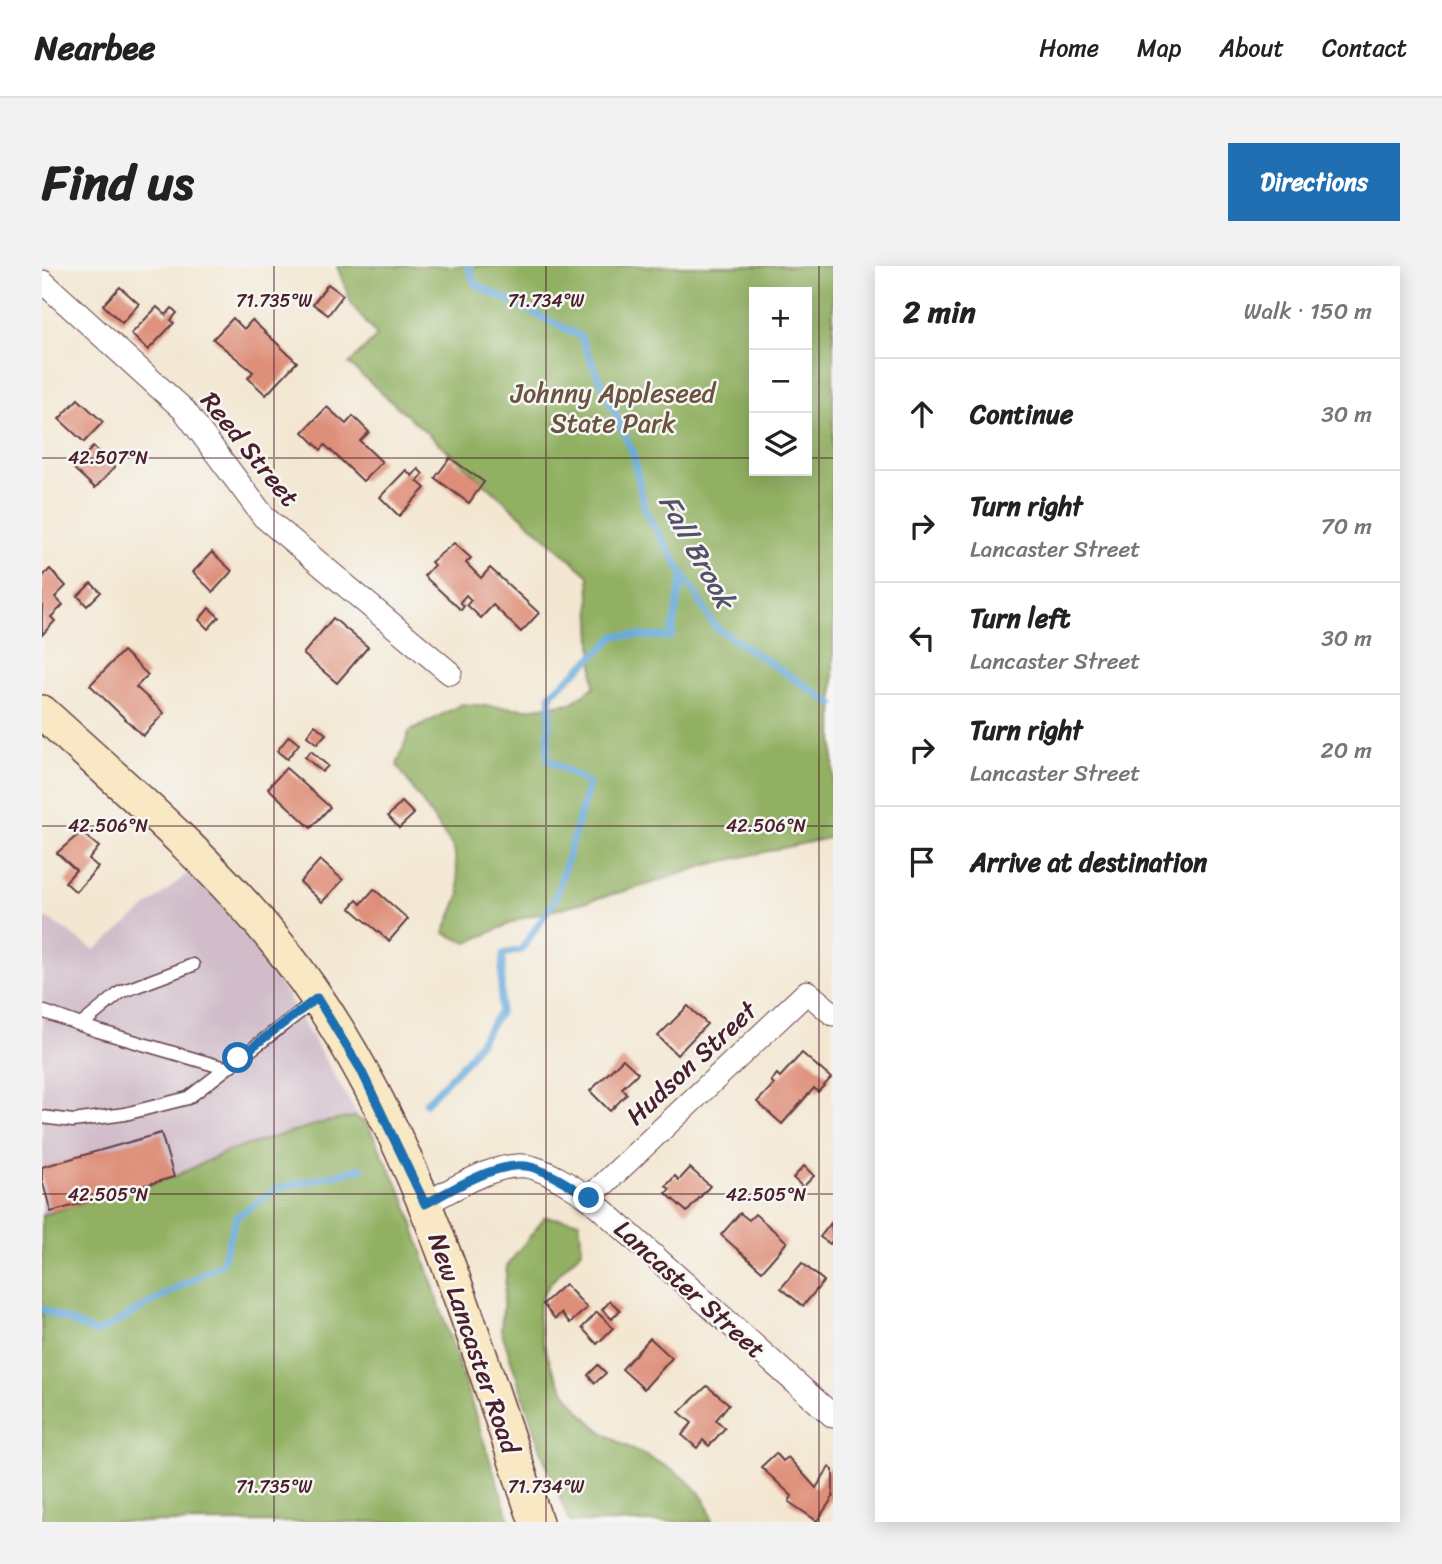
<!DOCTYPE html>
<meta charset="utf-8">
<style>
:root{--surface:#fff;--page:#f2f2f2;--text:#222;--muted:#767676;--line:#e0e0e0;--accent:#1f6fb2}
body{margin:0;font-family:Sriracha,sans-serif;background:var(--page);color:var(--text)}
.controls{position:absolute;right:21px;top:21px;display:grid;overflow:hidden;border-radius:0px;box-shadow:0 4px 18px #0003}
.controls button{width:63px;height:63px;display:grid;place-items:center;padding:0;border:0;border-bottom:2px solid var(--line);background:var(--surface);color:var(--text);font:35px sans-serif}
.stop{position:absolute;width:21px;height:21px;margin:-16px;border:5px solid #1f6fb2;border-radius:50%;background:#fff}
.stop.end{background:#1f6fb2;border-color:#fff;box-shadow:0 2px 7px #0008}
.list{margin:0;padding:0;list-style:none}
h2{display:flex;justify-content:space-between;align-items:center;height:91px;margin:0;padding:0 28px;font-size:30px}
h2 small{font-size:23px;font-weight:400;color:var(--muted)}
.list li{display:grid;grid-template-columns:46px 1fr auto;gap:21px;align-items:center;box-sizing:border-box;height:112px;padding:0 28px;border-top:2px solid var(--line)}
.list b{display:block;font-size:26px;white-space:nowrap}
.list p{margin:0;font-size:23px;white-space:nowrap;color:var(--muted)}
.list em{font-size:23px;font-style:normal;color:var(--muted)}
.icon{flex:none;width:38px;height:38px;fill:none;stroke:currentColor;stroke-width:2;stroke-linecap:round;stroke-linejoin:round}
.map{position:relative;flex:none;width:791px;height:1256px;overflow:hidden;border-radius:0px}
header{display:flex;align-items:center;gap:42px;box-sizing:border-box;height:98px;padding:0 35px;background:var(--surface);border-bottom:2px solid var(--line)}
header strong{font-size:33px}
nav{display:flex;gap:38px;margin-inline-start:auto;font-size:24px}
.intro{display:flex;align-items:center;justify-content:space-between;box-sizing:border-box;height:168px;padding:0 42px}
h1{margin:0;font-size:49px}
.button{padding:18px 32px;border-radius:0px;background:var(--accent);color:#fff;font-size:24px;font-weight:700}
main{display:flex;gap:42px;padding:0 42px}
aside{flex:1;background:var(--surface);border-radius:0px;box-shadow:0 4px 18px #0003}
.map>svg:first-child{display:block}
.industrial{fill:#d1bdca}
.forest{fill:#91b062;stroke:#6e6846;stroke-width:2;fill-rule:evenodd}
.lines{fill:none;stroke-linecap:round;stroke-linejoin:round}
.stream{stroke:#68aadc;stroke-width:7}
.building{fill:#de8f79}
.lane-casing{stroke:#633d44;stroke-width:15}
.street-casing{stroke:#633d44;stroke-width:25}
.secondary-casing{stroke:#633d44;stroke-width:36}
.lane{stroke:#fff;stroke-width:12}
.street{stroke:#fff;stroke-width:23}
.secondary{stroke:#f8e8c3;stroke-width:33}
.route{stroke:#1f6fb2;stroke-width:9}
.ticks{fill:none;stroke:#4a1f2b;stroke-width:2;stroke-opacity:0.45}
.labels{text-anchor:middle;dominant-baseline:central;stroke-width:5;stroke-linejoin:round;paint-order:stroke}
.park-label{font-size:26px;fill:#6b5340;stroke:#f6f6f2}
.street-label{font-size:26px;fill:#4a1f2b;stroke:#f6f6f2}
.water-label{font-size:28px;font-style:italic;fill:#545069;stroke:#f6f6f2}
.ticks-label{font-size:18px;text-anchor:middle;fill:#4a1f2b;stroke:#f6f6f2;stroke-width:5;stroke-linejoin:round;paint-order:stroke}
</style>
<header>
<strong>Nearbee</strong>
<nav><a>Home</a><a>Map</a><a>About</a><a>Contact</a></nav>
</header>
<div class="intro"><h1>Find us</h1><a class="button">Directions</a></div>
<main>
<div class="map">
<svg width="791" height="1256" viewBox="0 0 791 1256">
<rect width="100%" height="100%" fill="#f6f6f2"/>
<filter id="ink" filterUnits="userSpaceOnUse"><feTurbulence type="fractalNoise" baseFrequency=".0143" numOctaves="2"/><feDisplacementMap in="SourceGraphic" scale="14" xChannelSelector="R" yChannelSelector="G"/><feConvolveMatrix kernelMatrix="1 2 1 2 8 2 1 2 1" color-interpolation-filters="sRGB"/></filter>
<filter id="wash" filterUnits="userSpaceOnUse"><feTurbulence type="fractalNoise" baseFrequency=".00686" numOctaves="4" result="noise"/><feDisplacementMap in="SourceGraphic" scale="28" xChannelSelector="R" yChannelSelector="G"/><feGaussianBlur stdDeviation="1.57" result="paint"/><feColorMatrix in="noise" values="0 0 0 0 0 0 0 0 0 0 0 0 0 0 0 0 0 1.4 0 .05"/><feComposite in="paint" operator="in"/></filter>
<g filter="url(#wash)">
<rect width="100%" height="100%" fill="#f3e7d2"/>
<polygon class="industrial" points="151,603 207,664 319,855 312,851 186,885 132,911 0,949 0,660 5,652 53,684"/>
<g class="forest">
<path d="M295,0h496v571l-127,28 -63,21 -123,33 -53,24 -23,-10 16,-39 -6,-45 -57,-84 12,-33 53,-28 65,5 44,-6 23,-16 -5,-111 -240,-212 28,-28 -25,-31zM712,26h53v179h-53z"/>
<polygon points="312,851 325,857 363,934 468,1256 0,1256 0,949 132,911 186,885 283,856"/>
<path d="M503,951l34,4 3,29c-38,40 -55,47 -35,104 9,28 25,50 46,70 36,34 110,41 119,98h-142l-27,-66 -42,-126 6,-64z"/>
</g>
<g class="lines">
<g class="stream">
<polyline points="426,0 433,18 538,70 591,187 603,245 673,361 791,438"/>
<polyline points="384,837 426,793 458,746 461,688 479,684 513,634 547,518 505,493 509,428 575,369 629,371 641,309"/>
<polyline points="0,1043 55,1067 180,997 194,951 234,923 320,902"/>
</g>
</g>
<g id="blocks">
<g class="building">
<polygon points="286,18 301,29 286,49 271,38"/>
<polygon points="78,21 97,38 80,57 61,39"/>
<polygon points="115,41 124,49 130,42 135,47 129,54 132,57 106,84 89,68"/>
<polygon points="191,52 202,63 210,54 255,96 224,129 206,112 211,106 171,73"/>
<polygon points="36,133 61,156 42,176 17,153"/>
<polygon points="285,141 304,158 311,150 327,166 318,175 340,196 321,215 283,179 279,184 261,166"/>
<polygon points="51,181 73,201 53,222 31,202"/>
<polygon points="408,192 442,216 427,237 393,212"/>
<polygon points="376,203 381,208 375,215 383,222 357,250 338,231 364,204 370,210"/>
<polygon points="412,277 429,292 424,297 439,312 448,302 497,347 479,366 451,339 439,352 425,339 429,334 424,329 418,336 422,340 419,344 382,310 392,299 389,296"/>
<polygon points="170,286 190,305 171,326 151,306"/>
<polygon points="8,303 24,320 13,331 21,339 9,351 13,355 0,369 0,311"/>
<polygon points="49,317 59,326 45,340 36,330"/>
<polygon points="167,342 177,351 166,363 157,354"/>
<polygon points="291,352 326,381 295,417 261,388"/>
<polygon points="81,385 106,409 94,421 122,447 101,470 48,419"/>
<polygon points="273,459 284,468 275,478 265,470"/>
<polygon points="247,470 257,478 245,493 235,485"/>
<polygon points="269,485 286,500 280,506 263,491"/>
<polygon points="244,502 288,541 269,562 226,522"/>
<polygon points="360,536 372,548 357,562 346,550"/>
<polygon points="39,566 57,581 47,593 56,601 34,626 23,616 34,604 15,587"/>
<polygon points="278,594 301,614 280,636 258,616"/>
<polygon points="332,623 366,653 347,675 308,642 315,634 319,638"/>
<polygon points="646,740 665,758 635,789 616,770"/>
<polygon points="760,787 789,812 776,826 772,822 740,858 715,836 732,818 729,815 735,808 738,811"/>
<polygon points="581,793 596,807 580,822 585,828 568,845 548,825"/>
<polygon points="119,867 132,911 9,946 0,914 0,901"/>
<polygon points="762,900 772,910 761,921 751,912"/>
<polygon points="648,902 668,920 645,946 624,927 628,923 624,920 633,910 637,914"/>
<polygon points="698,947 707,954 713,948 745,976 720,1005 679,969"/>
<polygon points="789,957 791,973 788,978 778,971"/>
<polygon points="760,997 782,1015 761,1040 739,1022"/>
<polygon points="523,1018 545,1042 528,1057 519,1047 513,1053 501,1038"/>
<polygon points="568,1035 578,1044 570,1053 560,1044"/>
<polygon points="555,1046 571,1062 555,1078 540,1062"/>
<polygon points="608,1072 630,1092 602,1123 580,1103"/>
<polygon points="556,1099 564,1107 553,1117 546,1109"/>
<polygon points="665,1120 687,1138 674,1154 683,1162 667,1180 661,1174 655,1182 640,1169 650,1157 637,1146"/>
<polygon points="734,1187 741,1195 746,1191 774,1222 787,1201 791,1204 791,1231 775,1255 747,1236 750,1230 719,1201"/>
</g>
</g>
</g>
<g filter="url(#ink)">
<use href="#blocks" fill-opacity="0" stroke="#633d44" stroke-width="2"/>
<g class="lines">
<g class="lane-casing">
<g id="lane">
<polyline points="0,745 53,764 183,802"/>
<polyline points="39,759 79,726 151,699"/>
<polyline points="0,851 31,855 83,848 146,832 275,733"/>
</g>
</g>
<g class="street-casing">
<g id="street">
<polyline points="1,16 142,144 222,251 408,407"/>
<polyline points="547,932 765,726 791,748"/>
<path d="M383,938c27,-14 75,-45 106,-37 21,6 40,19 58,31l244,218"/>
</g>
</g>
<g class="secondary-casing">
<path id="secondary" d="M0,446c82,75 168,147 237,234 133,166 189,378 257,576"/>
</g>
<use href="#lane" class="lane"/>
<use href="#street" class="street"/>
<use href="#secondary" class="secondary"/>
</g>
</g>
<g class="lines" filter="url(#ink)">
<path class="route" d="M196,792l79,-60 44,72 64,134c27,-14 75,-45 106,-37 21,6 40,19 58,31"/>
</g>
<path class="ticks" d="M232,0v1256M504,0v1256M777,0v1256M0,192h712M765,192h26M0,560h791M0,928h791"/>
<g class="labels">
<g class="park-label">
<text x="571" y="127">Johnny Appleseed<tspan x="571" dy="30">State Park</tspan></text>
</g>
<g class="street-label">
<text transform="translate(208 183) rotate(51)">Reed Street</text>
<text transform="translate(649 797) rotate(-43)">Hudson Street</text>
<text transform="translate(648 1023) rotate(42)">Lancaster Street</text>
<text transform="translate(432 1077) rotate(71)">New Lancaster Road</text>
</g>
<g class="water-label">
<text transform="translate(655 285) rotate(61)">Fall Brook</text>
</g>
</g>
<g class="ticks-label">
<text x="232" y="41">71.735°W</text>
<text x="504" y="41">71.734°W</text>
<text x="66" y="198">42.507°N</text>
<text x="66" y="566">42.506°N</text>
<text x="724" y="566">42.506°N</text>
<text x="66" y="935">42.505°N</text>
<text x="724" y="935">42.505°N</text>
<text x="232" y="1227">71.735°W</text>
<text x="504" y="1227">71.734°W</text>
</g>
</svg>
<div class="controls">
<button>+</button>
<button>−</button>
<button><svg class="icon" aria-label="layers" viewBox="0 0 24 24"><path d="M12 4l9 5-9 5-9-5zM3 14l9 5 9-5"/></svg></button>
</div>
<div class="stop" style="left:196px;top:792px"></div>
<div class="stop end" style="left:547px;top:932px"></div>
</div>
<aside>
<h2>2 min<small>Walk · 150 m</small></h2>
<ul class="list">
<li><svg class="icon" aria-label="ahead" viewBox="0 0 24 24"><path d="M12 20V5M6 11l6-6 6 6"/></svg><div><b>Continue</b></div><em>30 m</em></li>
<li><svg class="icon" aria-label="right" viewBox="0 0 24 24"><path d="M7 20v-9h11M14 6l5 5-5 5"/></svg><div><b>Turn right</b><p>Lancaster Street</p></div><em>70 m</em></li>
<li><svg class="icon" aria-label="left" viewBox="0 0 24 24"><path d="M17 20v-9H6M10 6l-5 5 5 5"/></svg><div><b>Turn left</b><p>Lancaster Street</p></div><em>30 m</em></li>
<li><svg class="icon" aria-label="right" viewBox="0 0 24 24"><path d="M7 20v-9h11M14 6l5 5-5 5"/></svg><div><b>Turn right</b><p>Lancaster Street</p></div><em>20 m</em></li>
<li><svg class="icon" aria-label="arrive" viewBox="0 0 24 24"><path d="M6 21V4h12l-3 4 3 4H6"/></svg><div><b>Arrive at destination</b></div></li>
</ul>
</aside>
</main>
